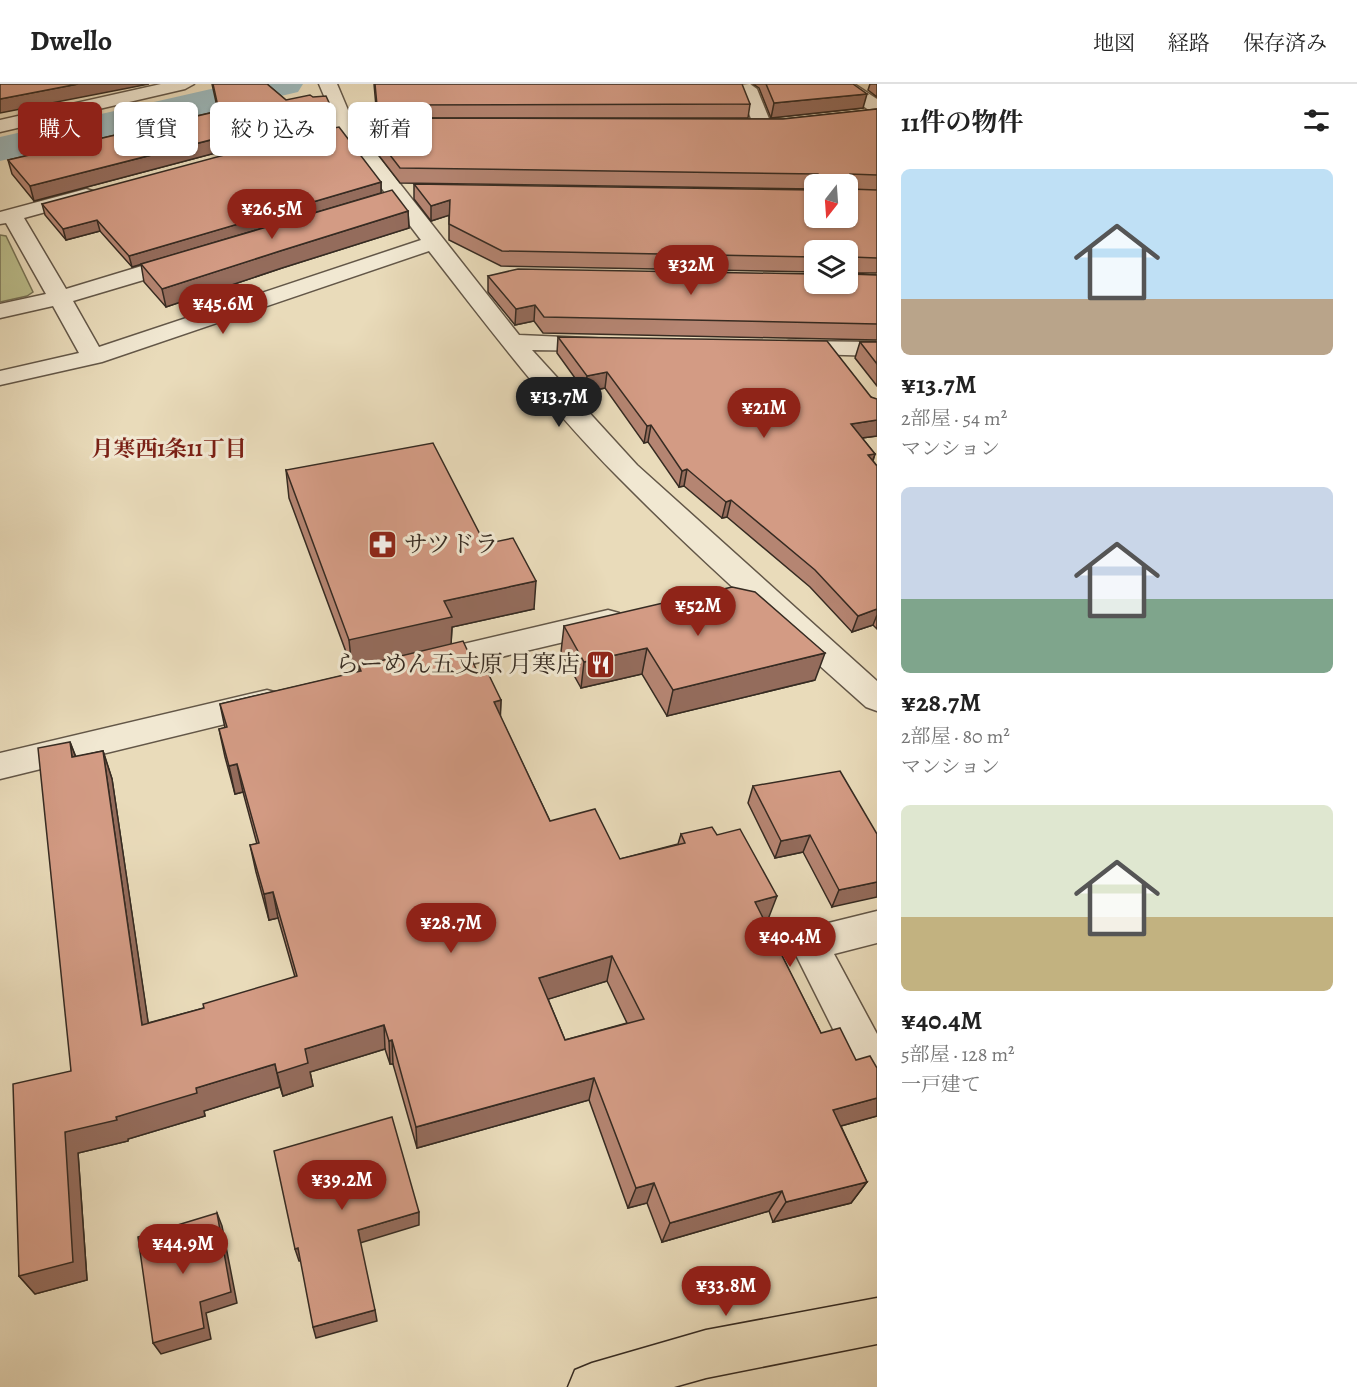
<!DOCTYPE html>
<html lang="ja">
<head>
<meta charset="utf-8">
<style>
  body { margin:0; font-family:Alegreya,"Noto Serif JP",serif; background:#f2f2f2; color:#222; height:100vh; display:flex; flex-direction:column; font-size:22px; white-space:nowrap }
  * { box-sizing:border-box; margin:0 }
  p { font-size:20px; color:#767676 }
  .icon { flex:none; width:33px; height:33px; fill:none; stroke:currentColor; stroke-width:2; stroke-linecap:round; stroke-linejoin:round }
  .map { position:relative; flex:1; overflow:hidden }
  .details { display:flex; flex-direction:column; background:#fff; width:480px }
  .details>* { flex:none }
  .guide { position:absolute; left:18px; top:18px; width:570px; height:54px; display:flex; gap:12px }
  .needle { width:39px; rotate:197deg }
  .controls { position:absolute; left:804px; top:90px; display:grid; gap:12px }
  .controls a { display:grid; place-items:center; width:54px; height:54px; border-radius:9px; background:#fff; box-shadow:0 2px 4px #0004; font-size:30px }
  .price { position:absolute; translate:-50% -51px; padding:0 14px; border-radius:21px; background:#8f2418; color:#fff; font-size:20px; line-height:39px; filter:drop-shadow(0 2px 3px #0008) }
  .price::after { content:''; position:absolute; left:50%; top:36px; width:18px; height:14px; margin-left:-9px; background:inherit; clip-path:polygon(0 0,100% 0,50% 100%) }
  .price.on { background:#222; color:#fff }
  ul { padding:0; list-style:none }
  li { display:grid; align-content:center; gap:12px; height:318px; padding:0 24px }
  li span { display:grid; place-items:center; height:186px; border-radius:9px; color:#555 }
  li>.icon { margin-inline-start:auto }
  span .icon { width:108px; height:108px; fill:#fffc; stroke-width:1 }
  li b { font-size:26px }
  h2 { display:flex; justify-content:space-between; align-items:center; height:72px; padding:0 24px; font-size:26px }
  .pill { padding:0 21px; border-radius:9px; background:#fff; box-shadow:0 2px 4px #0004; font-size:21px; line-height:54px }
  .pill.on { background:#8f2418; color:#fff }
  header { display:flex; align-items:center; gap:36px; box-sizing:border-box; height:84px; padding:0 30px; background:#fff; border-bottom:2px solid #e0e0e0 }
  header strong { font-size:28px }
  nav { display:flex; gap:33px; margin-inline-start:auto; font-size:21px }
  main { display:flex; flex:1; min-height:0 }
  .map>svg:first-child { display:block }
</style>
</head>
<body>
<header>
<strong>Dwello</strong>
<nav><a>地図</a><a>経路</a><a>保存済み</a></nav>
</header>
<main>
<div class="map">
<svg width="877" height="1303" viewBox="0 0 877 1303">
  <rect width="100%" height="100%" fill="#e9dbba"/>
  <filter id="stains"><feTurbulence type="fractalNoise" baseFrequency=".00333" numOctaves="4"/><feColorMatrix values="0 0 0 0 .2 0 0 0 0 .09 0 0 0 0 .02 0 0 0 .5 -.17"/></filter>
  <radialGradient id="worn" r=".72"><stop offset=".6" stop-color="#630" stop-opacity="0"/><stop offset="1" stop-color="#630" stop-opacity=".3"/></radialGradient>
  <path fill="#bbbe8c" stroke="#787457" stroke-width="1.5" d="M 0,151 L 6,152 L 33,208 L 27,212 L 0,218 Z"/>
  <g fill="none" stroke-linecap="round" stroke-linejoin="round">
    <path fill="#9cb8bb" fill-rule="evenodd" d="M 233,0 L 303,0 L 298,8 L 0,77 L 0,53 Z"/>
    <defs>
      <g id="minor">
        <path d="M 161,0 L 194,0 L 185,5 L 0,48 L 0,36 Z"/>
        <path d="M 319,0 L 337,0 L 353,38 L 430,37 L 432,41 L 423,47 L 360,49 L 519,251 L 610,255 L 614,260 L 610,265 L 602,267 L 532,266 L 637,381 L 877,597 L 877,627 L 866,623 C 782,548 698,474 619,394 C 551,326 488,243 429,167 L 102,278 L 0,301 L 0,287 L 79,269 L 53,222 L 0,234 L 0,220 L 46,210 L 6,139 L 0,140 L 0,128 L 86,105 L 93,107 L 96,111 L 93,115 L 24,134 L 66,205 L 178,171 L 194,171 L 197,176 L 194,181 L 73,217 L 99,263 L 421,156 L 341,51 L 298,60 L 288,54 L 291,50 L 336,40 Z"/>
        <path d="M 750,0 L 757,5 L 772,42 L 770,46 L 756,46 L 754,42 L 739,5 L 742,1 Z"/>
        <path d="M 833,0 L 854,0 L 877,15 L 877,29 L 870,27 Z"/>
        <path d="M 789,257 L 877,258 L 877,272 L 780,269 L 777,264 L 780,259 Z"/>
        <path d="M 608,526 L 619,529 L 623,537 L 619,545 L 425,591 L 414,588 L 409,580 L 414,572 L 425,569 Z"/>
        <path d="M 267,606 L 278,609 L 283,618 L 278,627 L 0,695 L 0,669 Z"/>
        <path d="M 877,827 L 877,859 L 834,870 L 877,950 L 877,1010 L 863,1005 L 790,859 L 796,847 Z"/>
      </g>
      <path id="major" d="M 877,1214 L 877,1260 L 706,1294 L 674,1303 L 568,1303 L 575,1286 L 592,1279 L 706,1246 Z"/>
    </defs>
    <use href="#minor" stroke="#635748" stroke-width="3"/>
    <use href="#major" stroke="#362b22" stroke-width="3"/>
    <use href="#minor" fill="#f1e8d2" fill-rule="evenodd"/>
    <use href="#major" fill="#e9dbba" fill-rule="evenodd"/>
  </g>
  <g fill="#b58572" stroke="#362b22" stroke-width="1.5" fill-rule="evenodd">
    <path d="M 212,0 L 267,0 L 286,16 L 332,25 L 333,38 L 34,117 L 12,90 L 8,76 L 218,27 Z"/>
    <path d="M 374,0 L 750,20 L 748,34 L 377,34 Z"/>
    <path d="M 753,0 L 853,0 L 863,24 L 771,34 L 759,4 Z"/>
    <path d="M 870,0 L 877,0 L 877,13 L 868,6 Z"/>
    <path d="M 877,25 L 877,189 L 848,189 L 848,190 L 877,191 L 877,256 L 543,249 L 534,237 L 515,241 L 488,208 L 488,192 L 848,200 L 848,166 L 814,166 L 814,188 L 501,182 L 449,156 L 449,131 L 431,137 L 414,115 L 414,100 L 814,134 L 848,100 L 814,100 L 814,105 L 400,99 L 363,51 L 363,36 L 379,51 L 378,36 L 783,35 Z"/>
    <path d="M 381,98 L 381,109 L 247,149 L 408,127 L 409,144 L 282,184 L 166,223 L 144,198 L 141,180 L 132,183 L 100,147 L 66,156 L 45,131 L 42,120 Z"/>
    <path d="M 558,253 L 871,313 L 877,352 L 862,354 L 875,370 L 873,377 L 877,382 L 877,545 L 873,541 L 852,548 L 810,503 L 727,433 L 722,434 L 684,402 L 679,403 L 648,358 L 644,359 L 605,304 L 585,308 L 557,269 Z"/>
    <path d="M 860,258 L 877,258 L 877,302 L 855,274 Z"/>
    <path d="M 286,386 L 485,460 L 534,525 L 452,543 L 451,560 L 477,587 L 501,616 L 500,632 L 550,737 L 620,775 L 678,760 L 681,750 L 767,838 L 765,839 L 821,949 L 856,976 L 877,984 L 877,1032 L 841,1042 L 867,1098 L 851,1119 L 773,1138 L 769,1127 L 662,1158 L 647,1119 L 628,1124 L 589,1016 L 417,1064 L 393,980 L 390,980 L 385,965 L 310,988 L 313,1002 L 283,1012 L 280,1003 L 204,1027 L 205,1032 L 128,1055 L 128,1057 L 78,1069 L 87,1196 L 35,1210 L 19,1192 L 71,987 L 70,658 L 76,673 L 103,667 L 112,695 L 148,939 L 204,924 L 295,893 L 278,834 L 269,836 L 256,788 L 250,761 L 257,760 L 243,708 L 235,710 L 225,673 L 219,645 L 225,644 L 220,620 L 359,588 L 359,582 L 352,584 L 289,414 ZM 607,897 L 627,939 L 565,956 L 548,915 Z"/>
    <path d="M 564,542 L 815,596 L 667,632 L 642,590 L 581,604 L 561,568 Z"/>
    <path d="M 753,702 L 877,750 L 832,823 L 803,768 L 775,774 L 748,719 Z"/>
  </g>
  <g fill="#946c5c" stroke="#362b22" stroke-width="1.5">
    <path d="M 78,0 L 149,0 L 0,29 L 0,15 Z"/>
    <path d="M 867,10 L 863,24 L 771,34 L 774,19 Z"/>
    <path d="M 332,25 L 333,38 L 34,117 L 30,102 Z"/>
    <path d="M 381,98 L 381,109 L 132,183 L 129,172 Z"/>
    <path d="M 450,116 L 450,131 L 431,137 L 431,122 Z"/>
    <path d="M 408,127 L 409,144 L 282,184 L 166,223 L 162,205 L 280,167 Z"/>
    <path d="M 97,136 L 100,147 L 66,156 L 63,145 Z"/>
    <path d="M 535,221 L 534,237 L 515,241 L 516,225 Z"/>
    <path d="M 607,288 L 605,304 L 585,308 L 587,292 Z"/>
    <path d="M 877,336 L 877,352 L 846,356 L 851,340 Z"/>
    <path d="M 651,341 L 648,358 L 644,359 L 647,342 Z"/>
    <path d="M 875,370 L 869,386 L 868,371 Z"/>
    <path d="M 687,385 L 684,402 L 679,403 L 682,387 Z"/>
    <path d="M 731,416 L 727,433 L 722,434 L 726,418 Z"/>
    <path d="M 536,497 L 534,525 L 452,543 L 451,561 L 352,584 L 349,556 L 444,517 Z"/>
    <path d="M 877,525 L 877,531 L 873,541 L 852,548 L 858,532 Z"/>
    <path d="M 647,564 L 642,590 L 581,604 L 584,578 Z"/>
    <path d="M 825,569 L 815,596 L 667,632 L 673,606 Z"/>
    <path d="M 501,616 L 500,644 L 494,618 Z"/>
    <path d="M 70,658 L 80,685 L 72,673 Z"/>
    <path d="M 103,667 L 112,695 L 152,964 L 142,941 Z"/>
    <path d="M 237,680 L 243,708 L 235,710 L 229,682 Z"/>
    <path d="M 810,751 L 803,768 L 775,774 L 781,757 Z"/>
    <path d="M 877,798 L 877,813 L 832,823 L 839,806 Z"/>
    <path d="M 273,808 L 278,834 L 269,836 L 264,810 Z"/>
    <path d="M 777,812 L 767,838 L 745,844 L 755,818 Z"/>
    <path d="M 612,872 L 607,897 L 536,919 L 539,894 Z"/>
    <path d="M 384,941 L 385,965 L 310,988 L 313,1002 L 283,1012 L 277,989 L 305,965 Z"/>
    <path d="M 392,956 L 393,980 L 390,980 L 389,957 Z"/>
    <path d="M 275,980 L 280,1003 L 204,1027 L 205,1032 L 128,1055 L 128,1057 L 78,1069 L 87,1196 L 35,1210 L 19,1192 L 65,1048 L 116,1033 L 196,1004 Z"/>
    <path d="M 594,994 L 589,1016 L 417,1064 L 416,1043 Z"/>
    <path d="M 877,1014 L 877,1032 L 819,1048 L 833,1026 Z"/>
    <path d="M 867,1098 L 851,1119 L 773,1138 L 786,1118 Z"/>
    <path d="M 654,1099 L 647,1119 L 628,1124 L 636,1104 Z"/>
    <path d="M 782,1107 L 769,1127 L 662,1158 L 670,1139 Z"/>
    <path d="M 419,1128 L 419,1141 L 360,1159 L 358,1146 Z"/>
    <path d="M 217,1129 L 222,1142 L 237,1219 L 206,1229 L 211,1255 L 161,1270 L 153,1259 L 200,1218 Z"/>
    <path d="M 298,1164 L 302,1177 L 299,1177 L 295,1165 Z"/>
    <path d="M 375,1226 L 377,1237 L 316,1254 L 313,1243 Z"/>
  </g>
  <g fill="#d39b84" stroke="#362b22" stroke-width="1.5" fill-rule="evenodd">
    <path d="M 0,0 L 78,0 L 0,15 Z"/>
    <path d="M 213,0 L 267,0 L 286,16 L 310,11 L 313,13 L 326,12 L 332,25 L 30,102 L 8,76 L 219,27 Z"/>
    <path d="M 375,0 L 742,0 L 750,20 L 377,21 Z"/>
    <path d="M 766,0 L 853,0 L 867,10 L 774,19 Z"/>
    <path d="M 877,25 L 877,91 L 850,90 L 850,105 L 877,106 L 877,174 L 852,173 L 850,182 L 848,182 L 848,166 L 814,166 L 814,173 L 502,167 L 449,140 L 450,116 L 431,122 L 414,100 L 814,106 L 814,134 L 848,134 L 848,100 L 819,100 L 820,92 L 818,90 L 400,84 L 363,36 L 380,52 L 378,36 L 399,34 L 783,35 Z"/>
    <path d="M 339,43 L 381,98 L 129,172 L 97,136 L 63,145 L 42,120 L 306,49 Z"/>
    <path d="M 392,106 L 408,127 L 280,167 L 162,205 L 141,180 Z"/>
    <path d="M 518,185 L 814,190 L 814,200 L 848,200 L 848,190 L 877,191 L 877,240 L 544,233 L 535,221 L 516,225 L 488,192 Z"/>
    <path d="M 558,253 L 827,257 L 871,313 L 877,315 L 877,336 L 851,340 L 875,370 L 868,371 L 877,382 L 877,525 L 858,532 L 815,486 L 731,416 L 726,418 L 687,385 L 682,387 L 651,341 L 647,342 L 607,288 L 587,292 Z"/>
    <path d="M 860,258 L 877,258 L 877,280 Z"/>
    <path d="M 433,359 L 485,460 L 513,454 L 536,497 L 444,517 L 452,533 L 349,556 L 286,386 Z"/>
    <path d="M 732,503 L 755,508 L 825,569 L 673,606 L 647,564 L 584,578 L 564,542 Z"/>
    <path d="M 463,557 L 477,587 L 486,585 L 501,616 L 494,618 L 550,737 L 595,725 L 620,775 L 685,759 L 681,750 L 712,743 L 717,751 L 740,745 L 777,812 L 755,818 L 821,949 L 840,944 L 856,976 L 870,972 L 877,984 L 877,1014 L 833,1026 L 867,1098 L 786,1118 L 782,1107 L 670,1139 L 654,1099 L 636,1104 L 594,994 L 416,1043 L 392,956 L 389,957 L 384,941 L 305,965 L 308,979 L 277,989 L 275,980 L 196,1004 L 197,1009 L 116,1033 L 117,1036 L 65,1048 L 73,1178 L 19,1192 L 13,1000 L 71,987 L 38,664 L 70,658 L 72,673 L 103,667 L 142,941 L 204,924 L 203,920 L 297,892 L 273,808 L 264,810 L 250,761 L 259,759 L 237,680 L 229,682 L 219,645 L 227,643 L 220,620 L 361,587 L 359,582 ZM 612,872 L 644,935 L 565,956 L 539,894 Z"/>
    <path d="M 840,687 L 877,750 L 877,798 L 839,806 L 810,751 L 781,757 L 753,702 Z"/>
    <path d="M 392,1033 L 419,1128 L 358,1146 L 375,1226 L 313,1243 L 298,1164 L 295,1165 L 274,1067 Z"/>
    <path d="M 217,1129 L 231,1208 L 200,1218 L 204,1244 L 153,1259 L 138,1153 Z"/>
  </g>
  <defs>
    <symbol id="pharmacy-square" viewBox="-11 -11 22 22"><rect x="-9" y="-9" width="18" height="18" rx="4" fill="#8f2418" stroke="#f1e8d2"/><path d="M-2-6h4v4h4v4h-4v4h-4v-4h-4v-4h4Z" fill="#fff"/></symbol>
    <symbol id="restaurant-square" viewBox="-11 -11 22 22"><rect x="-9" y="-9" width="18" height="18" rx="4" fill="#8f2418" stroke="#f1e8d2"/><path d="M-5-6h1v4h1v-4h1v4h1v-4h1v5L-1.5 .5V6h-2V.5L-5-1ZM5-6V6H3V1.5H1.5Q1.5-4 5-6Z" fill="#fff"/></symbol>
  </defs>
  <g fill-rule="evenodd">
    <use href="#pharmacy-square" x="366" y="444" width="33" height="33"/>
    <use href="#restaurant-square" x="584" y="564" width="33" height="33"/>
  </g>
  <g text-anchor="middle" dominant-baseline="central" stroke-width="6" stroke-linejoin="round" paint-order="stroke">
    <g font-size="22" font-weight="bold" fill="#7a1f14" stroke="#f1e8d2">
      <text x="169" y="365">月寒西1条11丁目</text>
    </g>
    <g font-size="24" fill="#362b22" stroke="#f1e8d2" text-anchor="start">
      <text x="404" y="460">サツドラ</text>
      <text x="580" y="580" text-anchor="end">らーめん五丈原 月寒店</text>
    </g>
  </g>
  <rect width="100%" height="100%" filter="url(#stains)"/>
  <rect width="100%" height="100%" fill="url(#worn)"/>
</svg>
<div class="controls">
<a><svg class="needle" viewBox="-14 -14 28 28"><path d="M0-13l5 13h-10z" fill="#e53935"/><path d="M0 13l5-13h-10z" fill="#767676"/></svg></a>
<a><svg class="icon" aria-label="layers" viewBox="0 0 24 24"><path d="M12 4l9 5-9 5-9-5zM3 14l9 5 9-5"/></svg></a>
</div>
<b class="price" style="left:272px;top:156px">¥26.5M</b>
<b class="price" style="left:691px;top:212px">¥32M</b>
<b class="price" style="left:223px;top:251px">¥45.6M</b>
<b class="price on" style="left:559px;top:344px">¥13.7M</b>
<b class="price" style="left:764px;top:355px">¥21M</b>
<b class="price" style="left:698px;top:553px">¥52M</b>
<b class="price" style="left:451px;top:870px">¥28.7M</b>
<b class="price" style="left:790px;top:884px">¥40.4M</b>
<b class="price" style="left:342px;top:1127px">¥39.2M</b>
<b class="price" style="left:183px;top:1191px">¥44.9M</b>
<b class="price" style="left:726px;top:1233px">¥33.8M</b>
<div class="guide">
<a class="pill on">購入</a>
<a class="pill">賃貸</a>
<a class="pill">絞り込み</a>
<a class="pill">新着</a>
</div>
</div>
<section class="details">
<h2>11件の物件<svg class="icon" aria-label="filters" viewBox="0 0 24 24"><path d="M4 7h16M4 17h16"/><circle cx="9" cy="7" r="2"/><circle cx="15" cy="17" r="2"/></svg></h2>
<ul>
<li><span style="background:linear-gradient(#bfe0f5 70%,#b9a48a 0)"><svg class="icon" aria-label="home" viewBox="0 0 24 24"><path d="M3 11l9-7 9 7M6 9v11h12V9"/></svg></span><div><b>¥13.7M</b><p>2部屋 · 54 m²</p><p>マンション</p></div></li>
<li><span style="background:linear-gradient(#c9d6e8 60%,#7fa58c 0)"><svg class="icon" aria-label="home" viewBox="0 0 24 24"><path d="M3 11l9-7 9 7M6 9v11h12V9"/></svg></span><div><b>¥28.7M</b><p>2部屋 · 80 m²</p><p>マンション</p></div></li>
<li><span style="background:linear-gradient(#dfe7d0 60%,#c2b280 0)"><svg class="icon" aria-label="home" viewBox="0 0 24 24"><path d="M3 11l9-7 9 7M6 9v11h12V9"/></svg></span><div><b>¥40.4M</b><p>5部屋 · 128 m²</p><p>一戸建て</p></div></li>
</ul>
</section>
</main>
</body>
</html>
